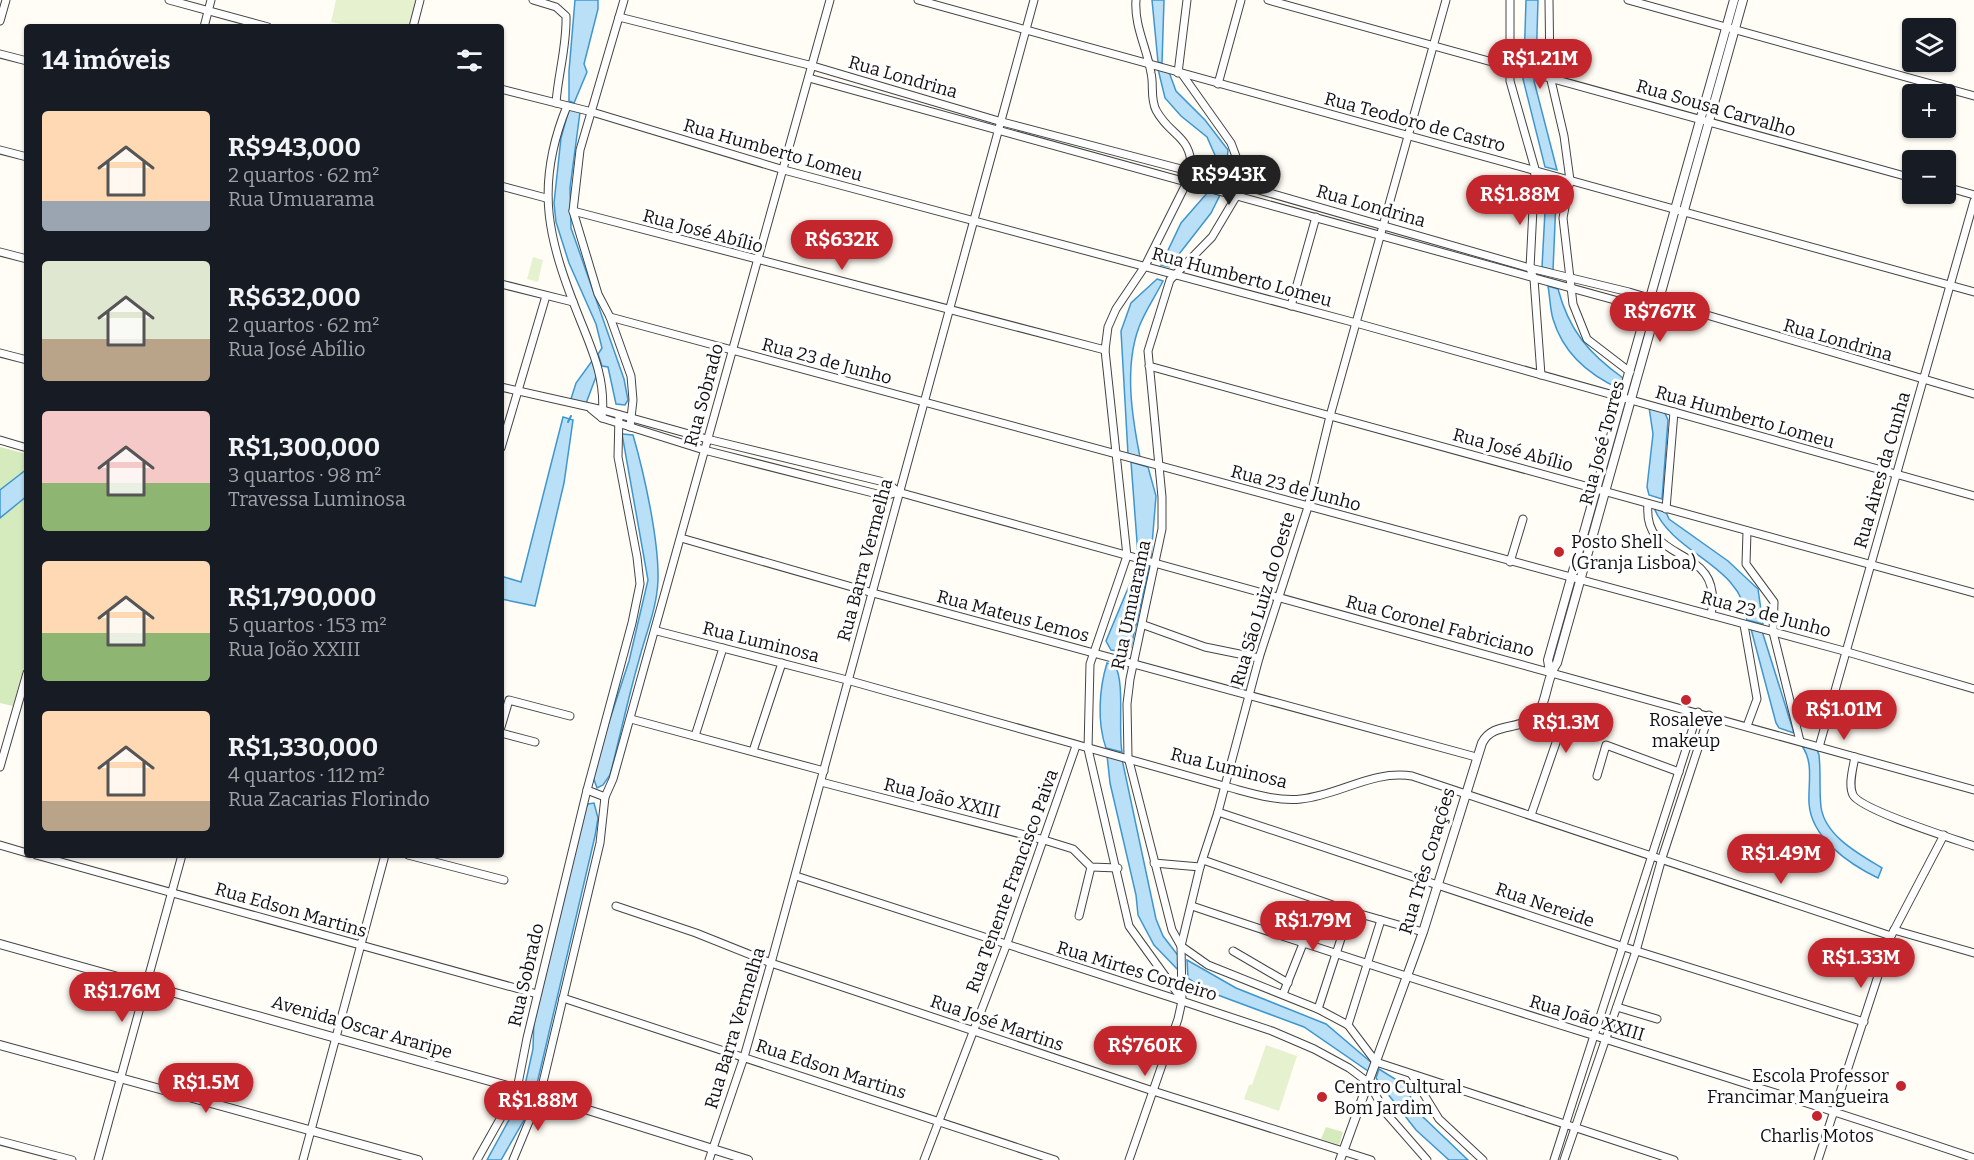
<!DOCTYPE html>
<html lang="pt">
<head>
<meta charset="utf-8">
<style>
  body { margin:0; font-family:Bitter,serif; background:#242831; color:#f1f3f6; height:100vh; display:flex; flex-direction:column; font-size:22px; white-space:nowrap }
  * { box-sizing:border-box; margin:0 }
  p { font-size:20px; color:#9ea1a6 }
  .icon { flex:none; width:33px; height:33px; fill:none; stroke:currentColor; stroke-width:2; stroke-linecap:round; stroke-linejoin:round }
  .map { position:relative; flex:1; overflow:hidden }
  .side { position:absolute; left:24px; top:24px; width:480px; height:834px; display:flex; flex-direction:column; background:#171b24; border-radius:6px; box-shadow:0 2px 4px #0004 }
  .side>* { flex:none }
  .controls { position:absolute; left:1902px; top:18px; display:grid; gap:12px }
  .controls a { display:grid; place-items:center; width:54px; height:54px; border-radius:6px; background:#171b24; box-shadow:0 2px 4px #0004; font-size:30px }
  .price { position:absolute; translate:-50% -51px; padding:0 14px; border-radius:21px; background:#c4262e; color:#fff; font-size:20px; line-height:39px; filter:drop-shadow(0 2px 3px #0008) }
  .price::after { content:''; position:absolute; left:50%; top:36px; width:18px; height:14px; margin-left:-9px; background:inherit; clip-path:polygon(0 0,100% 0,50% 100%) }
  .price.selected { background:#222; color:#fff }
  ul { padding:0; list-style:none }
  li { display:flex; align-items:center; gap:18px; height:150px; padding:0 18px }
  li span { display:grid; place-items:center; flex:none; width:168px; height:120px; border-radius:6px; color:#555 }
  li>.icon { margin-inline-start:auto }
  span .icon { width:72px; height:72px; fill:#fffc; stroke-width:1 }
  li b { font-size:26px }
  h2 { display:flex; justify-content:space-between; align-items:center; height:72px; padding:0 18px; font-size:26px }
  .map>svg:first-child { display:block }
</style>
</head>
<body>
<div class="map">
<svg width="1974" height="1160" viewBox="0 0 1974 1160">
  <rect width="100%" height="100%" fill="#fffdf5"/>
  <g fill="#d5ebbd">
    <path d="M 0,447 L 27,454 L 27,657 L 13,706 L 0,703 Z"/>
    <path d="M 1326,1127 L 1343,1132 L 1339,1145 L 1321,1139 Z"/>
  </g>
  <g fill="#e6f2cf">
    <path d="M 336,0 L 416,0 L 410,27 L 356,27 L 331,22 Z"/>
    <path d="M 533,257 L 543,260 L 538,282 L 527,279 Z"/>
    <path d="M 1266,1045 L 1297,1056 L 1279,1111 L 1244,1099 L 1249,1085 L 1252,1085 Z"/>
    <path d="M 195,1063 L 224,1072 L 220,1087 L 191,1078 Z"/>
  </g>
  <g fill="#b9e0f7" stroke="#3f96cf" stroke-width="1.5">
    <path d="M 575,0 L 598,0 L 598,9 L 584,64 L 587,72 L 574,103 L 569,101 L 569,71 Z"/>
    <path d="M 1152,0 L 1164,0 L 1162,63 L 1158,62 Z"/>
    <path d="M 1526,0 L 1538,0 L 1536,68 L 1524,64 Z"/>
    <path d="M 1158,69 L 1169,72 L 1176,91 L 1205,120 L 1228,150 L 1225,179 L 1215,176 L 1218,162 L 1207,137 L 1181,116 L 1165,98 Z"/>
    <path d="M 1523,71 L 1535,74 L 1534,81 L 1557,170 L 1545,167 L 1523,79 Z"/>
    <path d="M 569,109 L 580,112 L 570,188 L 571,228 L 624,379 L 628,400 L 625,405 L 616,404 L 608,367 L 602,366 L 598,354 L 602,348 L 596,324 L 569,263 L 556,222 L 554,203 L 561,138 Z"/>
    <path d="M 1547,174 L 1557,177 L 1553,270 L 1542,267 Z"/>
    <path d="M 1208,192 L 1220,195 L 1211,213 L 1169,267 L 1161,265 L 1181,223 Z"/>
    <path d="M 1157,279 L 1163,281 C 1155,297 1145,311 1139,327 C 1124,367 1132,417 1140,457 L 1128,454 L 1121,331 L 1131,303 Z"/>
    <path d="M 1548,286 L 1558,289 C 1569,330 1588,353 1623,378 L 1620,389 C 1589,375 1563,353 1553,319 C 1550,309 1550,297 1548,286 Z"/>
    <path d="M 592,361 L 597,374 L 585,406 L 570,402 L 576,383 Z"/>
    <path d="M 1649,407 L 1664,411 L 1668,420 L 1662,499 L 1649,495 L 1647,487 L 1653,434 Z"/>
    <path d="M 563,417 L 573,420 L 564,483 L 535,606 L 501,599 L 501,576 L 521,582 Z"/>
    <path d="M 622,434 L 633,435 C 644,473 659,540 658,580 C 657,608 646,633 639,660 C 628,698 620,737 610,775 L 603,785 L 597,788 L 592,774 L 629,661 L 648,580 Z"/>
    <path d="M 1131,462 L 1148,467 L 1156,496 L 1151,557 L 1138,555 Z"/>
    <path d="M 27,469 L 27,496 L 0,518 L 0,490 Z"/>
    <path d="M 1654,508 L 1666,512 L 1669,519 L 1728,561 L 1758,589 L 1763,624 L 1747,620 C 1742,564 1674,556 1654,508 Z"/>
    <path d="M 1139,562 L 1150,564 L 1131,647 L 1119,651 L 1111,650 L 1106,641 Z"/>
    <path d="M 1751,629 L 1762,631 L 1794,733 L 1779,728 L 1776,723 Z"/>
    <path d="M 1107,663 L 1115,666 C 1125,681 1118,729 1122,752 L 1106,748 C 1097,723 1099,689 1107,663 Z"/>
    <path d="M 1802,746 L 1817,750 L 1819,755 C 1821,772 1819,790 1821,807 C 1825,836 1859,854 1882,868 L 1878,878 C 1849,864 1811,838 1809,803 C 1808,783 1814,763 1802,746 Z"/>
    <path d="M 1107,755 L 1122,759 L 1156,919 L 1163,936 L 1180,958 L 1181,973 L 1154,945 L 1138,915 L 1136,895 L 1110,783 Z"/>
    <path d="M 594,803 L 598,818 L 595,836 L 536,1088 L 525,1085 L 533,1049 L 534,1016 L 585,809 L 588,804 Z"/>
    <path d="M 1187,960 L 1236,988 L 1326,1024 L 1373,1064 L 1371,1073 L 1304,1027 L 1207,991 L 1188,978 Z"/>
    <path d="M 1379,1069 L 1403,1084 L 1422,1116 L 1468,1160 L 1449,1160 L 1416,1130 L 1380,1084 L 1376,1078 Z"/>
    <path d="M 522,1096 L 533,1099 L 531,1108 L 501,1160 L 487,1160 Z"/>
  </g>
  <g fill="none" stroke-linecap="round" stroke-linejoin="round">
    <path stroke="#3f96cf" stroke-width="2" d="M 568,422 L 571,416"/>
    <defs>
      <g id="minor">
        <path d="M 169,0 L 268,27"/>
        <path d="M 533,0 L 556,7 L 566,16 C 567,46 558,74 556,103"/>
        <path d="M 624,0 L 580,150 L 573,211 L 598,294 L 610,317 L 631,376 L 633,400 L 630,427"/>
        <path d="M 918,0 L 1974,292"/>
        <path d="M 1136,0 C 1134,26 1147,48 1151,73 C 1154,85 1150,98 1156,110 C 1171,138 1191,133 1192,172 L 1145,266 L 1116,309 L 1108,327 L 1105,350 L 1127,556 L 1090,664 L 1088,749 L 1129,926 L 1181,998"/>
        <path d="M 1268,0 L 1912,178"/>
        <path d="M 1510,0 L 1510,81 L 1535,169 L 1530,268 L 1534,279 L 1541,375"/>
        <path d="M 1549,0 L 1550,76 L 1564,136 L 1570,180 L 1563,218 L 1573,304 L 1587,339 L 1630,372"/>
        <path d="M 1628,0 L 1974,96"/>
        <path d="M 619,17 L 813,66 L 1002,122 L 1238,184 L 1530,268 L 1629,292 L 1974,394"/>
        <path d="M 0,21 L 6,0"/>
        <path d="M 204,27 L 211,0"/>
        <path d="M 413,27 L 420,0"/>
        <path d="M 0,54 L 27,61"/>
        <path d="M 1178,73 L 1187,0"/>
        <path d="M 1182,74 L 1231,143 L 1237,159 L 1238,184 L 1237,195 L 1212,237 L 1170,280 L 1148,351 L 1162,497 L 1162,529 L 1130,679 L 1127,704 L 1128,757 L 1172,930 L 1181,946 L 1208,965 L 1318,1009 L 1348,1025 L 1376,1062 L 1674,1160"/>
        <path d="M 809,78 L 1651,310"/>
        <path d="M 1218,84 L 1241,0"/>
        <path d="M 501,89 L 592,112 L 784,170 L 1356,323 L 1974,496"/>
        <path d="M 567,106 C 533,189 549,242 581,322 C 594,354 606,382 602,418"/>
        <path d="M 0,150 L 27,157"/>
        <path d="M 501,186 L 546,198"/>
        <path d="M 1946,187 L 1974,195"/>
        <path d="M 573,211 L 1105,350"/>
        <path d="M 0,252 L 27,259"/>
        <path d="M 501,284 L 573,302"/>
        <path d="M 1291,306 L 1316,217"/>
        <path d="M 610,317 L 1844,651 L 1974,689"/>
        <path d="M 0,353 L 27,360"/>
        <path d="M 1149,366 L 1974,593"/>
        <path d="M 501,387 L 603,410 L 707,439 L 888,483 L 898,492 L 1974,790"/>
        <path d="M 591,409 L 602,418 L 704,450 L 885,496 L 898,492"/>
        <path d="M 0,440 L 27,448"/>
        <path d="M 501,448 L 546,296"/>
        <path d="M 1648,504 C 1642,568 1725,541 1711,615"/>
        <path d="M 1666,509 L 1674,412"/>
        <path d="M 1747,531 L 1746,564 L 1774,602 L 1773,632 L 1800,741"/>
        <path d="M 681,538 L 873,593 L 1476,757"/>
        <path d="M 1510,562 L 1523,519"/>
        <path d="M 1144,625 L 1205,647 L 1259,658"/>
        <path d="M 1744,625 L 1757,699 L 1747,726"/>
        <path d="M 657,631 L 847,680 L 1224,786 C 1248,792 1276,802 1301,799 C 1340,795 1372,770 1412,776 L 1891,936"/>
        <path d="M 631,719 L 824,771"/>
        <path d="M 1530,720 L 1559,734 L 1531,815"/>
        <path d="M 501,727 L 509,700 L 570,716"/>
        <path d="M 501,733 L 535,742"/>
        <path d="M 695,736 L 723,648"/>
        <path d="M 1819,747 L 1974,201"/>
        <path d="M 753,751 L 782,663"/>
        <path d="M 1855,757 C 1853,768 1848,785 1853,795 C 1861,810 1954,839 1974,846"/>
        <path d="M 0,767 L 27,673"/>
        <path d="M 1597,776 L 1606,745 L 1679,772"/>
        <path d="M 821,782 L 1044,840 L 1073,849 L 1091,867 L 1118,868"/>
        <path d="M 587,790 L 605,797"/>
        <path d="M 1218,812 L 1624,947 L 1864,1022"/>
        <path d="M 0,845 L 27,853"/>
        <path d="M 36,855 L 537,994"/>
        <path d="M 408,855 L 504,880"/>
        <path d="M 1203,860 L 1350,911 L 1423,932"/>
        <path d="M 1154,863 L 1200,867"/>
        <path d="M 796,876 L 1182,1001 L 1272,1031 L 1314,1049 L 1349,1068 L 1369,1083 L 1385,1112 L 1427,1160"/>
        <path d="M 616,906 L 696,933 L 771,963 L 1153,1091 L 1371,1160"/>
        <path d="M 1192,906 C 1451,994 1714,1070 1974,1158"/>
        <path d="M 1079,916 L 1091,867"/>
        <path d="M 1894,930 L 1974,953"/>
        <path d="M 1233,951 L 1288,983"/>
        <path d="M 1283,994 L 1320,901"/>
        <path d="M 563,998 L 1055,1160"/>
        <path d="M 1617,1007 L 1657,1019"/>
        <path d="M 1318,1009 L 1350,911"/>
        <path d="M 1348,1025 L 1381,920"/>
        <path d="M 1412,1075 L 1439,1119 L 1483,1160"/>
        <path d="M 0,1141 L 72,1160"/>
        <path d="M 98,1160 L 182,855"/>
        <path d="M 303,1160 L 385,855"/>
        <path d="M 477,1160 L 517,1089 L 527,1038 L 587,790 L 632,623 L 640,584 L 637,557 L 618,457 L 619,415"/>
        <path d="M 513,1160 L 540,1095 L 600,843 L 605,797 L 613,779 L 830,0"/>
        <path d="M 709,1160 L 744,1057 L 771,963 L 1034,0"/>
        <path d="M 924,1160 L 1006,946 L 1076,746"/>
        <path d="M 1129,1160 L 1178,1019 L 1182,1001 L 1181,946 L 1200,867 L 1218,812 L 1259,658 L 1308,507 L 1330,416 L 1446,0"/>
        <path d="M 1554,1160 L 1698,712"/>
        <path d="M 1564,1160 L 1636,951 L 1662,858 L 1709,715"/>
        <path d="M 1818,1160 L 1891,936 L 1944,835"/>
      </g>
      <g id="tertiary">
        <path d="M 1550,672 L 1548,660 L 1734,0"/>
        <path d="M 0,944 L 540,1095 L 748,1160"/>
        <path d="M 0,1045 L 418,1160"/>
        <path d="M 1340,1160 L 1423,932 L 1482,743 C 1492,723 1515,730 1532,719 C 1548,708 1545,678 1557,663 L 1743,0"/>
      </g>
    </defs>
    <use href="#minor" stroke="#444" stroke-width="9"/>
    <use href="#tertiary" stroke="#444" stroke-width="10"/>
    <use href="#minor" stroke="#fff" stroke-width="7"/>
    <use href="#tertiary" stroke="#fff" stroke-width="8"/>
  </g>
  <g fill="#c4262e" stroke="#fff" stroke-width="2">
    <circle cx="1559" cy="552" r="6"/>
    <circle cx="1686" cy="700" r="6"/>
    <circle cx="1901" cy="1086" r="6"/>
    <circle cx="1322" cy="1097" r="6"/>
    <circle cx="1817" cy="1116" r="6"/>
  </g>
  <g text-anchor="middle" dominant-baseline="central" stroke-width="6" stroke-linejoin="round" paint-order="stroke">
    <g font-size="18" fill="#111" stroke="#fff">
      <text transform="translate(903 77) rotate(16)">Rua Londrina</text>
      <text transform="translate(1716 108) rotate(16)">Rua Sousa Carvalho</text>
      <text transform="translate(1415 122) rotate(15)">Rua Teodoro de Castro</text>
      <text transform="translate(773 150) rotate(16)">Rua Humberto Lomeu</text>
      <text transform="translate(1371 206) rotate(16)">Rua Londrina</text>
      <text transform="translate(703 231) rotate(15)">Rua José Abílio</text>
      <text transform="translate(1242 277) rotate(15)">Rua Humberto Lomeu</text>
      <text transform="translate(1838 340) rotate(16)">Rua Londrina</text>
      <text transform="translate(827 361) rotate(15)">Rua 23 de Junho</text>
      <text transform="translate(704 395) rotate(-75)">Rua Sobrado</text>
      <text transform="translate(1745 417) rotate(16)">Rua Humberto Lomeu</text>
      <text transform="translate(1602 443) rotate(-75)">Rua José Torres</text>
      <text transform="translate(1513 450) rotate(15)">Rua José Abílio</text>
      <text transform="translate(1882 470) rotate(-74)">Rua Aires da Cunha</text>
      <text transform="translate(1296 488) rotate(15)">Rua 23 de Junho</text>
      <text transform="translate(865 560) rotate(-75)">Rua Barra Vermelha</text>
      <text transform="translate(1263 599) rotate(-73)">Rua São Luiz do Oeste</text>
      <text transform="translate(1131 605) rotate(-78)">Rua Umuarama</text>
      <text transform="translate(1766 614) rotate(15)">Rua 23 de Junho</text>
      <text transform="translate(1013 616) rotate(15)">Rua Mateus Lemos</text>
      <text transform="translate(1440 626) rotate(15)">Rua Coronel Fabriciano</text>
      <text transform="translate(761 642) rotate(14)">Rua Luminosa</text>
      <text transform="translate(1229 768) rotate(14)">Rua Luminosa</text>
      <text transform="translate(942 798) rotate(14)">Rua João XXIII</text>
      <text transform="translate(1427 861) rotate(-73)">Rua Três Corações</text>
      <text transform="translate(1012 881) rotate(-70)">Rua Tenente Francisco Paiva</text>
      <text transform="translate(1545 905) rotate(19)">Rua Nereide</text>
      <text transform="translate(291 910) rotate(16)">Rua Edson Martins</text>
      <text transform="translate(1137 971) rotate(17)">Rua Mirtes Cordeiro</text>
      <text transform="translate(526 975) rotate(-77)">Rua Sobrado</text>
      <text transform="translate(1587 1018) rotate(17)">Rua João XXIII</text>
      <text transform="translate(997 1023) rotate(19)">Rua José Martins</text>
      <text transform="translate(362 1027) rotate(16)">Avenida Oscar Araripe</text>
      <text transform="translate(735 1028) rotate(-73)">Rua Barra Vermelha</text>
      <text transform="translate(831 1069) rotate(18)">Rua Edson Martins</text>
    </g>
    <g font-size="18" fill="#111" stroke="#fff" text-anchor="start">
      <text x="1571" y="542">Posto Shell<tspan x="1571" dy="21">(Granja Lisboa)</tspan></text>
      <text x="1686" y="720" text-anchor="middle">Rosaleve<tspan x="1686" dy="21">makeup</tspan></text>
      <text x="1889" y="1076" text-anchor="end">Escola Professor<tspan x="1889" dy="21">Francimar Mangueira</tspan></text>
      <text x="1334" y="1087">Centro Cultural<tspan x="1334" dy="21">Bom Jardim</tspan></text>
      <text x="1817" y="1136" text-anchor="middle">Charlis Motos</text>
    </g>
  </g>
</svg>
<div class="controls">
<a><svg class="icon" aria-label="layers" viewBox="0 0 24 24"><path d="M12 4l9 5-9 5-9-5zM3 14l9 5 9-5"/></svg></a>
<a>+</a>
<a>−</a>
</div>
<b class="price" style="left:1540px;top:90px">R$1.21M</b>
<b class="price selected" style="left:1229px;top:206px">R$943K</b>
<b class="price" style="left:1520px;top:226px">R$1.88M</b>
<b class="price" style="left:842px;top:271px">R$632K</b>
<b class="price" style="left:1660px;top:343px">R$767K</b>
<b class="price" style="left:1844px;top:741px">R$1.01M</b>
<b class="price" style="left:1566px;top:754px">R$1.3M</b>
<b class="price" style="left:1781px;top:885px">R$1.49M</b>
<b class="price" style="left:1313px;top:952px">R$1.79M</b>
<b class="price" style="left:1861px;top:989px">R$1.33M</b>
<b class="price" style="left:122px;top:1023px">R$1.76M</b>
<b class="price" style="left:1145px;top:1077px">R$760K</b>
<b class="price" style="left:206px;top:1114px">R$1.5M</b>
<b class="price" style="left:538px;top:1132px">R$1.88M</b>
<section class="side">
<h2>14 imóveis<svg class="icon" aria-label="filters" viewBox="0 0 24 24"><path d="M4 7h16M4 17h16"/><circle cx="9" cy="7" r="2"/><circle cx="15" cy="17" r="2"/></svg></h2>
<ul>
<li><span style="background:linear-gradient(#ffd9b3 75%,#9aa5b1 0)"><svg class="icon" aria-label="home" viewBox="0 0 24 24"><path d="M3 11l9-7 9 7M6 9v11h12V9"/></svg></span><div><b>R$943,000</b><p>2 quartos · 62 m²</p><p>Rua Umuarama</p></div></li>
<li><span style="background:linear-gradient(#dfe7d0 65%,#b9a48a 0)"><svg class="icon" aria-label="home" viewBox="0 0 24 24"><path d="M3 11l9-7 9 7M6 9v11h12V9"/></svg></span><div><b>R$632,000</b><p>2 quartos · 62 m²</p><p>Rua José Abílio</p></div></li>
<li><span style="background:linear-gradient(#f6c9c9 60%,#8fb573 0)"><svg class="icon" aria-label="home" viewBox="0 0 24 24"><path d="M3 11l9-7 9 7M6 9v11h12V9"/></svg></span><div><b>R$1,300,000</b><p>3 quartos · 98 m²</p><p>Travessa Luminosa</p></div></li>
<li><span style="background:linear-gradient(#ffd9b3 60%,#8fb573 0)"><svg class="icon" aria-label="home" viewBox="0 0 24 24"><path d="M3 11l9-7 9 7M6 9v11h12V9"/></svg></span><div><b>R$1,790,000</b><p>5 quartos · 153 m²</p><p>Rua João XXIII</p></div></li>
<li><span style="background:linear-gradient(#ffd9b3 75%,#b9a48a 0)"><svg class="icon" aria-label="home" viewBox="0 0 24 24"><path d="M3 11l9-7 9 7M6 9v11h12V9"/></svg></span><div><b>R$1,330,000</b><p>4 quartos · 112 m²</p><p>Rua Zacarias Florindo</p></div></li>
</ul>
</section>
</div>
</body>
</html>
